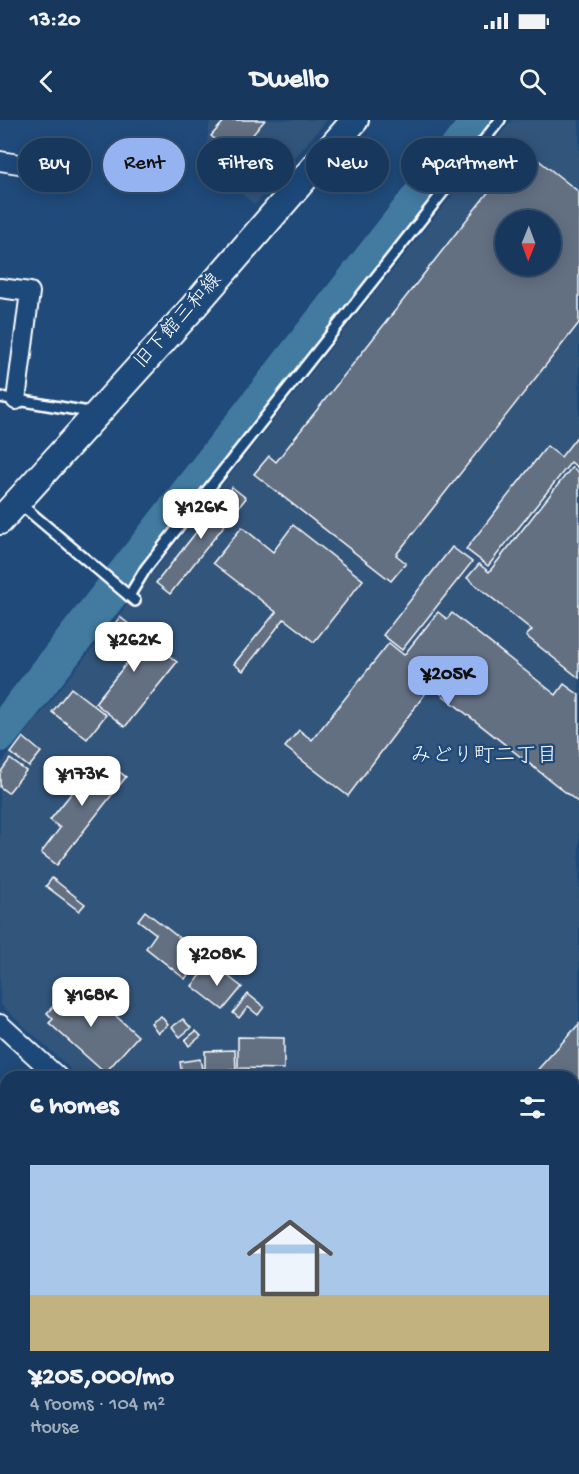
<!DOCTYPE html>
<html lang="en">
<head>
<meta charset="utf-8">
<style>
  body { margin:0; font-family:"Gochi Hand","Klee One",sans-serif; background:#244365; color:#f1f3f6; height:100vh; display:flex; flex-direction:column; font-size:22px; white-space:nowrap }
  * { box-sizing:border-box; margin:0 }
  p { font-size:20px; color:#9eacbb }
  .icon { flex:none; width:33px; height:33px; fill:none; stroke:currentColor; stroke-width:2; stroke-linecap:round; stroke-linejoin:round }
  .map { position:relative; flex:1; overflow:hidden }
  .details { position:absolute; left:0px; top:951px; width:579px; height:404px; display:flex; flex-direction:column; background:#17385c; border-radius:18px 18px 0 0; box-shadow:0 3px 15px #0003,0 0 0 2px #365272 }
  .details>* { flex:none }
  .top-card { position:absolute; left:18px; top:18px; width:543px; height:54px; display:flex; gap:12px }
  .needle { width:39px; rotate:181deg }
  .fabs { position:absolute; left:495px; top:90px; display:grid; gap:12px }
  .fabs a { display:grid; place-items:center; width:66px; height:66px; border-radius:50%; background:#17385c; box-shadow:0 3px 15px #0003,0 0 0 2px #365272; font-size:30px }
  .price { position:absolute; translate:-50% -51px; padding:0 14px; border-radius:12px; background:#fff; color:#222; font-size:20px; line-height:39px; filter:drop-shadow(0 2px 3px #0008) }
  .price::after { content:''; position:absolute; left:50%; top:36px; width:18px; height:14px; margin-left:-9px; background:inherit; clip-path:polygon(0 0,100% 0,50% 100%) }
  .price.active { background:#95b2f1; color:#111 }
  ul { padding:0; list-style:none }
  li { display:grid; align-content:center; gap:12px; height:318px; padding:0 30px }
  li+li { border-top:2px solid #365272 }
  li span { display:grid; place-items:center; height:186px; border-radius:0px; color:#555 }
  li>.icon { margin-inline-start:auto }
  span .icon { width:108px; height:108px; fill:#fffc; stroke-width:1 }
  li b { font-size:26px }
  h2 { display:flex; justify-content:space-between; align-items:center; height:72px; padding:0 30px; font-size:26px }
  .tag { padding:0 21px; border-radius:27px; background:#17385c; box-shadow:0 3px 15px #0003,0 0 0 2px #365272; font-size:21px; line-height:54px }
  .tag.active { background:#95b2f1; color:#111 }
  .status { display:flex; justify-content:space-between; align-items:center; height:42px; padding:0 30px; background:#17385c; direction:ltr }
  .status svg { height:16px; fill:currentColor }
  header { display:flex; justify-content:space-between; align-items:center; height:78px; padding:0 30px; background:#17385c; font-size:27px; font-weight:700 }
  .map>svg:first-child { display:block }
</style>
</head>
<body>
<div class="status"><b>13:20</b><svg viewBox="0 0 49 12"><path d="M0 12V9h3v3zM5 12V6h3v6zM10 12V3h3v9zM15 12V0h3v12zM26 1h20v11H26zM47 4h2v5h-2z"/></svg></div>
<header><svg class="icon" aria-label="back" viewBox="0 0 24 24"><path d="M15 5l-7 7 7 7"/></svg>Dwello<svg class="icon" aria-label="search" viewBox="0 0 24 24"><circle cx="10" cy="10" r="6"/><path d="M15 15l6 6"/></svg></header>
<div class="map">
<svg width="579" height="1354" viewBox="0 0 579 1354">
  <rect width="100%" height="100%" fill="#1f4a7a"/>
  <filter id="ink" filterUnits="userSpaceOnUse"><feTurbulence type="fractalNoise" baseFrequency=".0167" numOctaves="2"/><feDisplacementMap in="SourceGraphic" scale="12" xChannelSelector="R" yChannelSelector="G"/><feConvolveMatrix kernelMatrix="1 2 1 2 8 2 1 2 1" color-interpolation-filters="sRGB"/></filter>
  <g filter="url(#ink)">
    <g fill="#33557c" fill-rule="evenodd">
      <path d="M 210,0 L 327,0 L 255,85 L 204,43 Z"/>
      <path d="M 512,0 L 579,0 L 579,1115 L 573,1121 L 573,957 L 79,957 L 0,884 L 0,645 ZM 506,100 L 550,100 L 550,146 L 506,146 Z"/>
    </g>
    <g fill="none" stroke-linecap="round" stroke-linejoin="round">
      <path stroke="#437aa0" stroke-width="36" d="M 0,614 L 480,0"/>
    </g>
    <g fill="#637082" stroke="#fff" stroke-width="1.5" fill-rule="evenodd">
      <path d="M 225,0 L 265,0 L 235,36 L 211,16 Z"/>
      <path d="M 523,28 L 579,72 L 579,203 L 396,435 L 406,443 L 391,461 L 254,354 L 269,336 L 276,342 ZM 506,100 L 550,100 L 550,146 L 506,146 Z"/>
      <path d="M 579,314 L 579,346 L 578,348 L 571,342 L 488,446 L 466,429 L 547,326 L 561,337 Z"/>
      <path d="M 572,347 L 579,353 L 579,558 L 526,516 L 532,510 L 467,458 L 479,444 L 489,452 Z"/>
      <path d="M 232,367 L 246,378 L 170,474 L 156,463 Z"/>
      <path d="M 293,405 L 363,460 L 314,522 L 284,499 L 243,551 L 234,544 L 276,492 L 213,443 L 242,407 L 273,432 Z"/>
      <path d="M 452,427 L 472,442 L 402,530 L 383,515 Z"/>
      <path d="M 438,492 L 447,499 L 452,493 L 556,575 L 564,564 L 579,575 L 579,683 L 431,566 L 348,676 L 285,627 L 299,610 L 312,620 L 389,523 L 404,535 Z"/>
      <path d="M 120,497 L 177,542 L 125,607 L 95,583 L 130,539 L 104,518 Z"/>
      <path d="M 71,568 L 106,595 L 87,619 L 52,592 Z"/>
      <path d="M 23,617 L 41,632 L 29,647 L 11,633 Z"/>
      <path d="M 100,637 L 126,657 L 57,745 L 41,733 L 60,708 L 50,700 L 74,670 L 69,666 L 83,648 L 88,652 Z"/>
      <path d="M 10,639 L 26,651 L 8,673 L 0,667 L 0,653 Z"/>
      <path d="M 52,758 L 85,784 L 79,791 L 46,766 Z"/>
      <path d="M 145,791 L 202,836 L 185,859 L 146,828 L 156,814 L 138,800 Z"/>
      <path d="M 211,843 L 242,867 L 223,890 L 192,866 Z"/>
      <path d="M 83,866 L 138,916 L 105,953 L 49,903 L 53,899 L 47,893 L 70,868 L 76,874 Z"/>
      <path d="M 248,874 L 264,887 L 258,895 L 248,887 L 239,898 L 233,893 Z"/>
      <path d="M 161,896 L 168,905 L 158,913 L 151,903 Z"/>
      <path d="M 183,899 L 191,908 L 180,917 L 172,907 Z"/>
      <path d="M 579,904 L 579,1048 L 573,1055 L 573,957 L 531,957 Z"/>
      <path d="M 196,911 L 201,916 L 189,926 L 185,920 Z"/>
      <path d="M 238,917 L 284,918 L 284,949 L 238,948 Z"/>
      <path d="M 235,930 L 236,950 L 205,950 L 205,931 Z"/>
      <path d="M 200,939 L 203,954 L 182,957 L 180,942 Z"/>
    </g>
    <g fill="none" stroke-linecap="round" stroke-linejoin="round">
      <defs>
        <g id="lane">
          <path d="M 0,277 L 95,293"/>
          <path d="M 18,382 L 135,481"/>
          <path d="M 129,476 L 146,448 L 500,0"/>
        </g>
        <g id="street">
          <path d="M 0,41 L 31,46"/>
          <path d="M 0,168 L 30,172 L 16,280"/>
          <path d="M 0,904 L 58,957"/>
          <path d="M 0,1093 L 6,1087"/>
          <path d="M 573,1142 L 579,1136"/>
          <path d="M 0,1269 L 6,1263"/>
          <path d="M 573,1345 L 579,1338"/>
          <path d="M 307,1348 L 313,1354"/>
          <path d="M 485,1348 L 491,1354"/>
          <path d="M 69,1354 L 74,1348"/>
          <path d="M 216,1354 L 221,1348"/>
          <path d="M 376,1354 L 381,1348"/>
        </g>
        <path id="secondary" d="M 0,401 L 189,192 L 355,0"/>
      </defs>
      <use href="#lane" stroke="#fff" stroke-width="14"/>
      <use href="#street" stroke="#fff" stroke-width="22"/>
      <use href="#secondary" stroke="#fff" stroke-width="30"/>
      <use href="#lane" stroke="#1f4a7a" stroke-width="9"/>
      <use href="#street" stroke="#1f4a7a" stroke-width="18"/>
      <use href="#secondary" stroke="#1f4a7a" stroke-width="26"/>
    </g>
  </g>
  <g text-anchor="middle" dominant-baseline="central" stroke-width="5" stroke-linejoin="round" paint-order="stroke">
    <g font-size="20" fill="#fff" stroke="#1f4a7a">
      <text transform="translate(179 202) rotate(-48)">旧下館三和線</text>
    </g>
    <g font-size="21" fill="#fff" stroke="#1f4a7a">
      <text x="484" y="637">みどり町二丁目</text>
    </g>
  </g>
</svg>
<div class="fabs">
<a><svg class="needle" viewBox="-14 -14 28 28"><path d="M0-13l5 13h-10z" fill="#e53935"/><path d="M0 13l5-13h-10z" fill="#9eacbb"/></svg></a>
</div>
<b class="price" style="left:201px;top:420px">¥126K</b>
<b class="price" style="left:134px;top:553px">¥262K</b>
<b class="price active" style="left:448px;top:587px">¥205K</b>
<b class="price" style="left:82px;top:687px">¥173K</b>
<b class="price" style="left:217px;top:867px">¥208K</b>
<b class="price" style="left:91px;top:908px">¥168K</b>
<div class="top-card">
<a class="tag">Buy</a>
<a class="tag active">Rent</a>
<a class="tag">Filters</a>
<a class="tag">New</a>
<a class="tag">Apartment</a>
</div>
<section class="details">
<h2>6 homes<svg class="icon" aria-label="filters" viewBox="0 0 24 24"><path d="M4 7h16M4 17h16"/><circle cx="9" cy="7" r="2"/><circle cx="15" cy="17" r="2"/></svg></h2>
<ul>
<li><span style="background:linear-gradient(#a9c7e8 70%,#c2b280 0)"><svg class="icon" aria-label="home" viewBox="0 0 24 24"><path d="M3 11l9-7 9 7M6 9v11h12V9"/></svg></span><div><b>¥205,000/mo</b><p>4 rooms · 104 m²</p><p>House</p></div></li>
</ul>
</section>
</div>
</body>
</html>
